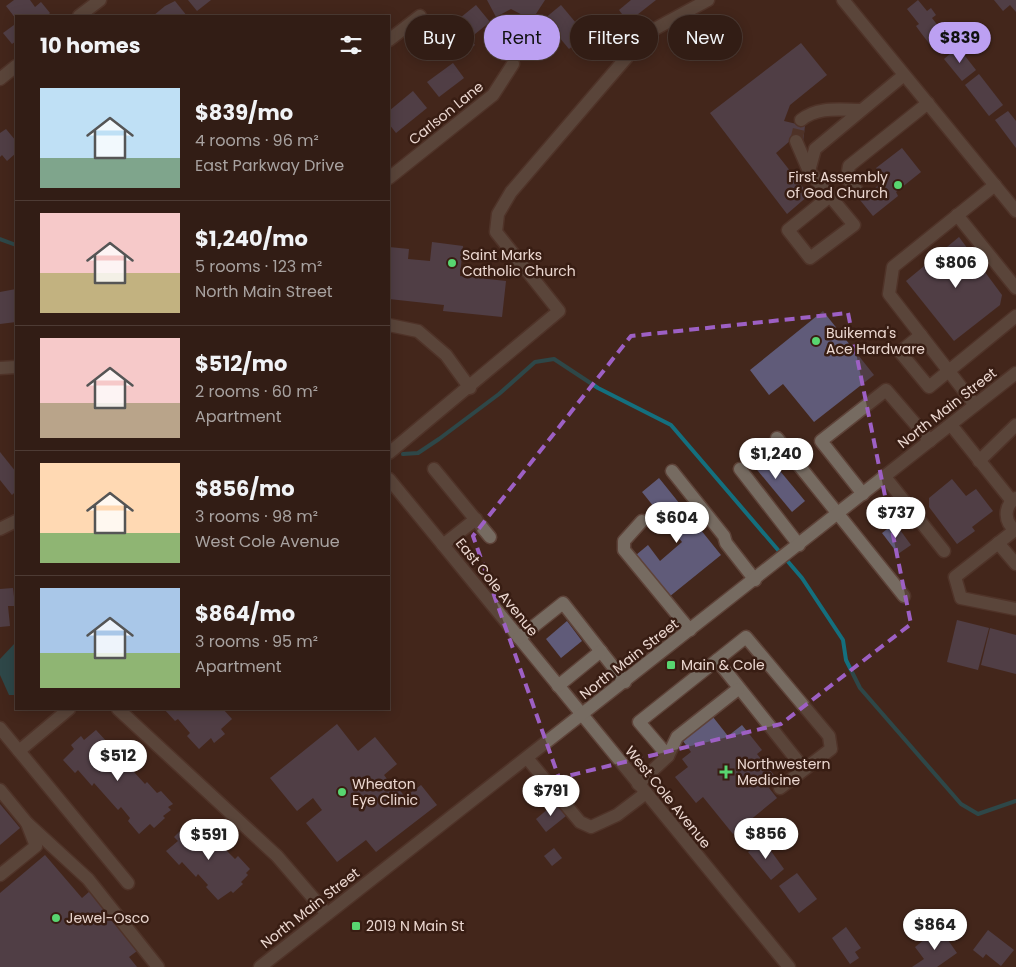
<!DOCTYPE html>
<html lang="en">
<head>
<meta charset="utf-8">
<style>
  body { margin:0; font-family:Poppins,sans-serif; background:#3a261e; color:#f1f3f6; height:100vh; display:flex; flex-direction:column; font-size:19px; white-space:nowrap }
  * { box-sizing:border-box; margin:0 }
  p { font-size:16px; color:#a8a2a0 }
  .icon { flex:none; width:28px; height:28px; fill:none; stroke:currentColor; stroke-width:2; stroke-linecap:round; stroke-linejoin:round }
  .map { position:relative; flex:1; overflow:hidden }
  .details { position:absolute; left:15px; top:15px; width:375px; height:695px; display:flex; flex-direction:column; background:#321d15; border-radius:0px; box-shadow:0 2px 12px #0003,0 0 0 1px #4d3b34 }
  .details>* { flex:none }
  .banner { position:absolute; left:405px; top:15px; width:475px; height:45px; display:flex; gap:10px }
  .price { position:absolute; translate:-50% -42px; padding:0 11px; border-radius:18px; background:#fff; color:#222; font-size:16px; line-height:32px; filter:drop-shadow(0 1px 2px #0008) }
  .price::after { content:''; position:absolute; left:50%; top:30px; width:15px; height:11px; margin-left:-8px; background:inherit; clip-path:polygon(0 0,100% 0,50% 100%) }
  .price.active { background:#bca0f2; color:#111 }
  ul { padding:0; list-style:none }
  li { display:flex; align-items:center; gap:15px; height:125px; padding:0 25px }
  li+li { border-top:1px solid #4d3b34 }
  li span { display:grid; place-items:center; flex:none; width:140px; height:100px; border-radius:0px; color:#555 }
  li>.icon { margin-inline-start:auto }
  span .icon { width:60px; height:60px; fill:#fffc; stroke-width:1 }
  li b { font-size:21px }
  h2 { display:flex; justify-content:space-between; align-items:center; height:60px; padding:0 25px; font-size:21px }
  .tag { padding:0 18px; border-radius:22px; background:#321d15; box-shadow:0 2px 12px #0003,0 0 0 1px #4d3b34; font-size:18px; line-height:45px }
  .tag.active { background:#bca0f2; color:#111 }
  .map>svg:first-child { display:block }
</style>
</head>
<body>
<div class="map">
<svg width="1016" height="967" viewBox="0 0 1016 967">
  <rect width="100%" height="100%" fill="#43271c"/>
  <path fill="#146f7e" d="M 16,642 L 16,695 L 9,695 L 0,675 L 0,659 Z"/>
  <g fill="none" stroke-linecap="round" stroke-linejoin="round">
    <g stroke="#146f7e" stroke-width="4">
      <path d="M 0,239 L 16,245"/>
      <path d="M 403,454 L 418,453 L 439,439 L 499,394 L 535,362 L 554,359 L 598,388 L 671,425 L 802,578 L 843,640 L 846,660 L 860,688 L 961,804 L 978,814 L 1016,801"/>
    </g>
  </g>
  <g fill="#605b79">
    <path d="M 14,0 L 30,0 L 35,7 L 41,2 L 50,13 L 47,16 L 24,16 L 22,14 L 16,16 L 16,19 L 6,6 Z"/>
    <path d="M 188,0 L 211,0 L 197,11 Z"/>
    <path d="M 487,0 L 545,0 L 532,20 L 511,9 L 496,17 Z"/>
    <path d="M 631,0 L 656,0 L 628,22 L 619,10 Z"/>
    <path d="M 918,0 L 927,11 L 931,8 L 936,15 L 932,18 L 949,40 L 935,51 L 921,33 L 916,26 L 919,24 L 907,9 Z"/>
    <path d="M 994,0 L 1016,0 L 1016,12 L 1010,5 L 1003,11 Z"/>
    <path d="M 175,1 L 187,16 L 153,16 L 165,6 Z"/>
    <path d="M 476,5 L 490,22 L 470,38 L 475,45 L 463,54 L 444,31 Z"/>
    <path d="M 561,5 L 586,35 L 569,49 L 544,19 Z"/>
    <path d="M 14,25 L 16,28 L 16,41 L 12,44 L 3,33 Z"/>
    <path d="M 801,43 L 827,75 L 790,105 L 784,121 L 805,126 L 803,142 L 791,140 L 776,153 L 809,195 L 787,214 L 710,113 Z"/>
    <path d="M 958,47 L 976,70 L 962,81 L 944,59 Z"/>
    <path d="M 453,63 L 464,78 L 439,97 L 427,82 Z"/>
    <path d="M 979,74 L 1003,105 L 989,116 L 965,85 Z"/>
    <path d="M 413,91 L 427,108 L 396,133 L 389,124 L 389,111 Z"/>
    <path d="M 1008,111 L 1016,121 L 1016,148 L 995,120 Z"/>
    <path d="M 6,129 L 16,141 L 16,153 L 7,161 L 2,155 L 0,157 L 0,133 Z"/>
    <path d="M 902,148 L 921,172 L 896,192 L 898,196 L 873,216 L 860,200 L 885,180 L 876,168 Z"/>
    <path d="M 959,237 L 1002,295 L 1000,305 L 954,341 L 906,281 Z"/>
    <path d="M 432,242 L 463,246 L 460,276 L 506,281 L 502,317 L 443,311 L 444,305 L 389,299 L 389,247 L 409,249 L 408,259 L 430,261 Z"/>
    <path d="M 16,289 L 16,322 L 0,324 L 0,292 Z"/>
    <path d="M 823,311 L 874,375 L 814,422 L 783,384 L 769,395 L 750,370 Z"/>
    <path d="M 761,448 L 805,501 L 792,512 L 748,459 Z"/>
    <path d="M 0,452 L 16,472 L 16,491 L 12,495 L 0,480 Z"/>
    <path d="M 659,478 L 721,555 L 669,597 L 636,555 L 648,545 L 660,561 L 682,542 L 642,492 Z"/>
    <path d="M 952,479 L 966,496 L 976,489 L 993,511 L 972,527 L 975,531 L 957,544 L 929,507 L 929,498 Z"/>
    <path d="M 895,523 L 911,545 L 898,554 L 882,533 Z"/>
    <path d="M 13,588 L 15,606 L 8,606 L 10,626 L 0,627 L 0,589 Z"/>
    <path d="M 957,620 L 989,628 L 978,670 L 947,662 Z"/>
    <path d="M 567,621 L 582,641 L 561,658 L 546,639 Z"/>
    <path d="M 990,628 L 1016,635 L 1016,674 L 981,665 Z"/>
    <path d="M 164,709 L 223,709 L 232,719 L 221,729 L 225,734 L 214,743 L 211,738 L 199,749 L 187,736 L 190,733 L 178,719 L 175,721 Z"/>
    <path d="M 713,717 L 728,736 L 742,725 L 762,750 L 757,754 L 778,780 L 769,788 L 777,798 L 733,834 L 703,797 L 696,803 L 675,777 L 688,767 L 682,759 L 691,752 L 683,741 Z"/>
    <path d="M 337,724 L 358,751 L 375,737 L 397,764 L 384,775 L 393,787 L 396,785 L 405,797 L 421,785 L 437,805 L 376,852 L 366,840 L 337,862 L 306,823 L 322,810 L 313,798 L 297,811 L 270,778 Z"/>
    <path d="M 96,730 L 108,743 L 105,745 L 118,759 L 120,757 L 145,784 L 147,782 L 157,793 L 161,791 L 173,804 L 168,807 L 171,810 L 163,816 L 165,818 L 154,828 L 150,824 L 139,834 L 128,821 L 130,818 L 121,807 L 118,810 L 94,783 L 92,786 L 78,770 L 75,773 L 63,760 L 74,749 L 71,745 L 81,736 L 84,740 Z"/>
    <path d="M 555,803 L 566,816 L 546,832 L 536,819 Z"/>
    <path d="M 0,804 L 20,828 L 0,845 Z"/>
    <path d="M 198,821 L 210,834 L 208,836 L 221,850 L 224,848 L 235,859 L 238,856 L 250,869 L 246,873 L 248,875 L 241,882 L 243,884 L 233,893 L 231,891 L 218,900 L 206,887 L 208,885 L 198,874 L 196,877 L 182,862 L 179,865 L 166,851 L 178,841 L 174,837 L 184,827 L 187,832 Z"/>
    <path d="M 763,840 L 784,869 L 771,880 L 748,852 Z"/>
    <path d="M 554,848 L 562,858 L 552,866 L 544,856 Z"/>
    <path d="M 45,855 L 82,898 L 90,891 L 137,951 L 129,957 L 137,967 L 0,967 L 0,893 Z"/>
    <path d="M 797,873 L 817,899 L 799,913 L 779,886 Z"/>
    <path d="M 846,927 L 861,948 L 855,952 L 859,958 L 850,964 L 832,938 Z"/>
    <path d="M 988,930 L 1014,950 L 1001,966 L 986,954 L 983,958 L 973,950 Z"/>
    <path d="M 934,932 L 938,937 L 943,933 L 957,953 L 937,967 L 912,967 L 924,959 L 915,947 Z"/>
  </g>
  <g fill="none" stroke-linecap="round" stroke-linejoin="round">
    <path stroke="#5c4237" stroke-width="12" stroke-dasharray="12 6" stroke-linecap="butt" d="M 796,141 L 801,120"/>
    <defs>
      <g id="minor">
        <path d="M 843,0 L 1016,211"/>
        <path d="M 79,16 L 100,0"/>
        <path d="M 389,40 L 420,16"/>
        <path d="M 0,79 L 16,66"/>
        <path d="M 801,120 C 818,106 840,110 861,110"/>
        <path d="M 796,141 L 809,171"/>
        <path d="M 389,178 L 493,95 L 513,64"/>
        <path d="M 856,189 L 847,178 L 849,166 L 928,103"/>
        <path d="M 830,196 L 788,230 L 810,258 L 854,225 L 809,171 L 815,149 L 904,75"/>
        <path d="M 957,215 L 1016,288"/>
        <path d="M 389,325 L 418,331 L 446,355 L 470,388"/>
        <path d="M 921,335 L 900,352 L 929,387 L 1016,316"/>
        <path d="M 0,368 L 16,367"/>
        <path d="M 975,405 L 889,294 L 893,267 L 995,185"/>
        <path d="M 951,425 L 1012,501"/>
        <path d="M 777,438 L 904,596"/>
        <path d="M 389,453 L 559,311 L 496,232 L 498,214 L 511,192 L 627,57 L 640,37 L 708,0"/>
        <path d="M 979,461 L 1016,425"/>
        <path d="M 434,469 L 490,537"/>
        <path d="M 740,469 L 799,545"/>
        <path d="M 672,471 L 724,536 L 726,543 L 755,580"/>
        <path d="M 885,477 L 944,551"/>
        <path d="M 389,479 L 789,967"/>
        <path d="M 863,494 L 821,441 L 886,390 L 930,441"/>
        <path d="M 1016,498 C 1003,507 1004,522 1016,531"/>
        <path d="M 642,521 L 624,541 L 624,550 L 690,630"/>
        <path d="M 0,529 L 16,521"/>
        <path d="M 1015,530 L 955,577 L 961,598 L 1016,609"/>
        <path d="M 998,543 L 1016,564"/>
        <path d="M 443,545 L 476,519"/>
        <path d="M 519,638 L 563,603 L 625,682"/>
        <path d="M 717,660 L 804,769"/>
        <path d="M 558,686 L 601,651"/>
        <path d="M 118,709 L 277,856 L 327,914"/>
        <path d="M 0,728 L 128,883"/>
        <path d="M 19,751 L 69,709"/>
        <path d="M 668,756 L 639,722 L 746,637 L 829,736 L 831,749 L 780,788"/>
        <path d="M 527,758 L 580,822 L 591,827 L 617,815 L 646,793"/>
        <path d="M 638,784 L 668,756 L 677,737 L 738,689"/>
        <path d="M 0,790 L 27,823 L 36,846 L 0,875"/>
        <path d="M 27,823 L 88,879 L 158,967"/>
        <path d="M 260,967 L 1016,373"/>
      </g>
    </defs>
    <use href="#minor" stroke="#5e4339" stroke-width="15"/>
    <use href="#minor" stroke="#766b61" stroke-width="12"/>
  </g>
  <path d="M0 0H1016V967H0ZM 848,313 L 911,624 L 781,724 L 559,778 L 473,536 L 631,336 Z" fill="#43271c" fill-opacity=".55" fill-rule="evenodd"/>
  <path fill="none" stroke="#9d60c4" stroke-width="4" stroke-dasharray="10 6" stroke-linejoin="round" d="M 848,313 L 911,624 L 781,724 L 559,778 L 473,536 L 631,336 Z"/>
  <g fill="#58d570" stroke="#381d13" stroke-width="2">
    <circle cx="898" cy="185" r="5"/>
    <circle cx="452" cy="263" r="5"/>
    <circle cx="816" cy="341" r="5"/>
    <rect x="666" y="660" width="10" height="10" rx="2.5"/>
    <path d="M723.5 764.5h5v5h5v5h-5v5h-5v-5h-5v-5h5z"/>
    <circle cx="342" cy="792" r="5"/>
    <circle cx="56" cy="918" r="5"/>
    <rect x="351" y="921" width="10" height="10" rx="2.5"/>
  </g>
  <g text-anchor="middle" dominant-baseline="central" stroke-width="5" stroke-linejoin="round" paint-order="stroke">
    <g font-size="14" fill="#ecd8d1" stroke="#381d13">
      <text transform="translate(446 113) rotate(-39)">Carlson Lane</text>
      <text transform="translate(947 408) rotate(-38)">North Main Street</text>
      <text transform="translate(497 587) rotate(51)">East Cole Avenue</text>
      <text transform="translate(629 659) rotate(-38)">North Main Street</text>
      <text transform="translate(668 797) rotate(51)">West Cole Avenue</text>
      <text transform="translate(310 908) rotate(-38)">North Main Street</text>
    </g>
    <g font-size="14" fill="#ecd8d1" stroke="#381d13" text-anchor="start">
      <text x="888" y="177" text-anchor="end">First Assembly<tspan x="888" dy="16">of God Church</tspan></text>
      <text x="462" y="255">Saint Marks<tspan x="462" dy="16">Catholic Church</tspan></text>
      <text x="826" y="333">Buikema's<tspan x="826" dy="16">Ace Hardware</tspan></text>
      <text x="681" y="665">Main &amp; Cole</text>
      <text x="737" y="764">Northwestern<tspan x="737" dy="16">Medicine</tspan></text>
      <text x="352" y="784">Wheaton<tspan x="352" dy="16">Eye Clinic</tspan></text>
      <text x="66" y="918">Jewel-Osco</text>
      <text x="366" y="926">2019 N Main St</text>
    </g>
  </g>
</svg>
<b class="price active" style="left:960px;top:64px">$839</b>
<b class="price" style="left:956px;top:289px">$806</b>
<b class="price" style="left:776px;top:480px">$1,240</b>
<b class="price" style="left:896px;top:539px">$737</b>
<b class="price" style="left:677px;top:544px">$604</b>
<b class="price" style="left:118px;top:782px">$512</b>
<b class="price" style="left:551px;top:817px">$791</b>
<b class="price" style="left:766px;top:860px">$856</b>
<b class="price" style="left:209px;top:861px">$591</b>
<b class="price" style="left:935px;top:951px">$864</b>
<div class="banner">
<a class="tag">Buy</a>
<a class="tag active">Rent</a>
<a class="tag">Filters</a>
<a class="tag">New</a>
</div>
<section class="details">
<h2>10 homes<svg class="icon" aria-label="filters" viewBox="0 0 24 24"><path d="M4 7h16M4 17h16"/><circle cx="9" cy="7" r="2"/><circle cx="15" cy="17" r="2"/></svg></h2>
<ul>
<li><span style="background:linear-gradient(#bfe0f5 70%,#7fa58c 0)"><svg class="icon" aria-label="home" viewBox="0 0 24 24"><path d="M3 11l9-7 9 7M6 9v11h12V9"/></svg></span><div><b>$839/mo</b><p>4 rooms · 96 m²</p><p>East Parkway Drive</p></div></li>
<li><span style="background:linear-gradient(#f6c9c9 60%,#c2b280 0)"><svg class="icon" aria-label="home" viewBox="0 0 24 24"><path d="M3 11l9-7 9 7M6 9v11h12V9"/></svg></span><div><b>$1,240/mo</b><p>5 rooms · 123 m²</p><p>North Main Street</p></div></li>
<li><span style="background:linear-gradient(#f6c9c9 65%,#b9a48a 0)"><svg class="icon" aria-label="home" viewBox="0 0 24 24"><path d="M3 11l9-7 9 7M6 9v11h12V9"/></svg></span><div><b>$512/mo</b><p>2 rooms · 60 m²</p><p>Apartment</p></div></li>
<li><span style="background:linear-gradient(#ffd9b3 70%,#8fb573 0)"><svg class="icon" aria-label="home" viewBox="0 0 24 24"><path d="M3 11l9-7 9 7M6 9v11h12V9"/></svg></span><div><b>$856/mo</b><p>3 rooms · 98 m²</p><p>West Cole Avenue</p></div></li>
<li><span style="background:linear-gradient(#a9c7e8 65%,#8fb573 0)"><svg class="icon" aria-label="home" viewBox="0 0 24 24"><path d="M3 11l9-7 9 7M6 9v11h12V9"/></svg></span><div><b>$864/mo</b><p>3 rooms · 95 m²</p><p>Apartment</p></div></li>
</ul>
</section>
</div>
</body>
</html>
